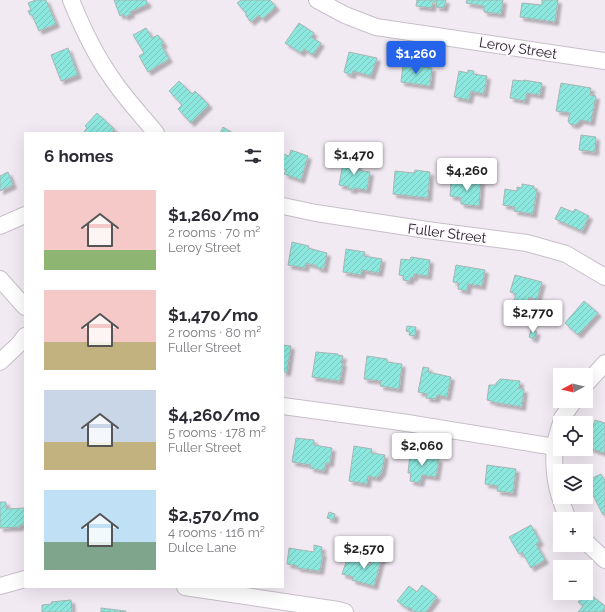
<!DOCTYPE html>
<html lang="en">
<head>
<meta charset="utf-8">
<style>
  body { margin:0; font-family:Raleway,sans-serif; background:#f2f2f3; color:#2b2b33; height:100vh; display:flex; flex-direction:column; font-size:15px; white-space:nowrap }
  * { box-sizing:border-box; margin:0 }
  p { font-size:13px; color:#7c7c81 }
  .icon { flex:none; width:22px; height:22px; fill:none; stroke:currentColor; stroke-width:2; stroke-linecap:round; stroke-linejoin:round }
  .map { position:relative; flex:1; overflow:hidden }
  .drawer { position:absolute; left:24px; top:132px; width:260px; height:456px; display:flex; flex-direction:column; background:#fff; border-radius:0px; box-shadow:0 4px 16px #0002 }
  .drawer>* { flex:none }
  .needle { width:26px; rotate:263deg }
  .buttons { position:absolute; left:553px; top:368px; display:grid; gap:8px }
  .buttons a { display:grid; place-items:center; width:40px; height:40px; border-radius:0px; background:#fff; box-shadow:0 4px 16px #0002; font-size:20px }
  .price { position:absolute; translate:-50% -34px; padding:0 9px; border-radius:4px; background:#fff; color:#222; font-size:13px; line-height:26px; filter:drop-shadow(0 1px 2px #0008) }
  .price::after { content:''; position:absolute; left:50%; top:24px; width:12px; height:9px; margin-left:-6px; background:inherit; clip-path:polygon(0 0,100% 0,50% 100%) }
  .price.on { background:#2563eb; color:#fff }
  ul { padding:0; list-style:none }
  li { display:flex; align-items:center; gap:12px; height:100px; padding:0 20px }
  li span { display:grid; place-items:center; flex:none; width:112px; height:80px; border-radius:0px; color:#555 }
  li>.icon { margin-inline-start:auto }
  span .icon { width:48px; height:48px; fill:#fffc; stroke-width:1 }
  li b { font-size:17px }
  h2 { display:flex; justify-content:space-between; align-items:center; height:48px; padding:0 20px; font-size:17px }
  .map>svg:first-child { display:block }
</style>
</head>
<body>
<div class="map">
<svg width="605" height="612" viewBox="0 0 605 612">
  <defs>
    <pattern id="building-hatch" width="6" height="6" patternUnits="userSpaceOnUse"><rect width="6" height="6" fill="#8ce7de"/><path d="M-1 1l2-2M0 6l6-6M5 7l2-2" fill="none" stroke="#79c6be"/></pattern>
    <filter id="shadow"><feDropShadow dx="3.5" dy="3.5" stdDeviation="1" flood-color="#0004"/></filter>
  </defs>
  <rect width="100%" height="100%" fill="#f2eaf3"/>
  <g fill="url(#building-hatch)" stroke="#a8b5b3" filter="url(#shadow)">
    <path d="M 36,0 L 46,0 L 56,24 L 39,31 L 32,15 L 30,15 L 28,11 L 31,10 L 28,3 Z"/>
    <path d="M 114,0 L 146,0 L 148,4 L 130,12 L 131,14 L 125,17 L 123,14 L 120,16 Z"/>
    <path d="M 241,0 L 270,0 L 276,7 L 262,19 L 259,15 L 251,22 L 246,16 L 246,13 L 237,3 Z"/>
    <path d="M 417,0 L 446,0 L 444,8 L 436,7 L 437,2 L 433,2 L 432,8 L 416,6 Z"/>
    <path d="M 467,0 L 503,0 L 501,14 L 484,12 L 484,6 L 466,3 Z"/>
    <path d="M 542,0 L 558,0 L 555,22 L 520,17 L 522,3 L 542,5 Z"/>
    <path d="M 299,23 L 314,33 L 311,37 L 321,43 L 313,55 L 304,49 L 301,53 L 285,43 Z"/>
    <path d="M 146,28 L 152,38 L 158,35 L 164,44 L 161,45 L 169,59 L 148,72 L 139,56 L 144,53 L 133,35 Z"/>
    <path d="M 68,48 L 78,75 L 61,81 L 51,55 Z"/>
    <path d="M 349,52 L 377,58 L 371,76 L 353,71 L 352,75 L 348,74 L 344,72 Z"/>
    <path d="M 403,64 L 432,68 L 430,86 L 401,82 Z"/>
    <path d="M 468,70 L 474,71 L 473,74 L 487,76 L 484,94 L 471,91 L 469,100 L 454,97 L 459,71 L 468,73 Z"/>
    <path d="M 513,80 L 523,81 L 524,80 L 542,83 L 540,95 L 527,93 L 525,101 L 510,98 Z"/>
    <path d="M 179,81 L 192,94 L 195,91 L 209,105 L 191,123 L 178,109 L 182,105 L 169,91 Z"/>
    <path d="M 561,83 L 591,88 L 590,95 L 596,96 L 591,122 L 580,120 L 579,122 L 575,125 L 570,124 L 568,121 L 570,113 L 556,111 Z"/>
    <path d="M 97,113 L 114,129 L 111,133 L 83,133 L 87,128 L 85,126 Z"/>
    <path d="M 223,127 L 233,133 L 220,133 Z"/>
    <path d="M 581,135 L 596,137 L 595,152 L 579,150 Z"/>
    <path d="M 291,150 L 308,156 L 301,180 L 284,174 L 286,170 L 283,169 L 283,154 L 289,156 Z"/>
    <path d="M 347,159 L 356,161 L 358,164 L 357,170 L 370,172 L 367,190 L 354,188 L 354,190 L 348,189 L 349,187 L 339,185 L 343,163 Z"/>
    <path d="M 415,170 L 430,172 L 428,198 L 393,194 L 395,171 L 414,173 Z"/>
    <path d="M 8,172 L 13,185 L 0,191 L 0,176 Z"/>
    <path d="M 463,179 L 481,181 L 479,206 L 461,204 L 461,198 L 450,196 L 451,181 L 463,183 Z"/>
    <path d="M 522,184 L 534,186 L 534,189 L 537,189 L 533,214 L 514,211 L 515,207 L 503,205 L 505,189 L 517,191 L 517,187 L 522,188 Z"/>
    <path d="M 561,207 L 573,212 L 575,209 L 589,216 L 582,231 L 555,219 Z"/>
    <path d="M 292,242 L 309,246 L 308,248 L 327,253 L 324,269 L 317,268 L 317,266 L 306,263 L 305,268 L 288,265 Z"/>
    <path d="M 346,249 L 365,252 L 364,256 L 382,259 L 379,273 L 362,270 L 361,275 L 343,272 Z"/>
    <path d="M 411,257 L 430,260 L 428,276 L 414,274 L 414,278 L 411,277 L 410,281 L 403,280 L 404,276 L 399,275 L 401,259 L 410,260 Z"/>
    <path d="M 456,265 L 485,270 L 482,286 L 468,284 L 467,291 L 458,289 L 459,283 L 453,282 Z"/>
    <path d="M 515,275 L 542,282 L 537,300 L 529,297 L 526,307 L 522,309 L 515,307 L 513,304 L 516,294 L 510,292 Z"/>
    <path d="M 584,301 L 598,313 L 578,335 L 565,323 Z"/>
    <path d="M 407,326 L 416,327 L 415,336 L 409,335 L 410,332 L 406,331 Z"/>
    <path d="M 531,330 L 537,332 L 534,339 L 529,337 Z"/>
    <path d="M 283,345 L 291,346 L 287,372 L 283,372 Z"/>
    <path d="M 316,352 L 338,354 L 338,355 L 343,356 L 341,363 L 343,363 L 340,381 L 312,377 Z"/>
    <path d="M 367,356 L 387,359 L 387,362 L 402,364 L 399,389 L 380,386 L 381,381 L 364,379 Z"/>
    <path d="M 423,367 L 429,368 L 428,372 L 451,377 L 447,397 L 437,395 L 436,399 L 426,398 L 427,394 L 418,392 Z"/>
    <path d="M 500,379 L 520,381 L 519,389 L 524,389 L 522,407 L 492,402 L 492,401 L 487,400 L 489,385 L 496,385 L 496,383 Z"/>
    <path d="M 595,420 L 605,423 L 605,450 L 604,453 L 586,447 Z"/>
    <path d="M 296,438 L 314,440 L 314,445 L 332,448 L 330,463 L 326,463 L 324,471 L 310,468 L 311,465 L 292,462 Z"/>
    <path d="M 354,446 L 372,449 L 371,453 L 385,455 L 382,472 L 377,478 L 368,476 L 367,484 L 349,481 Z"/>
    <path d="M 410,454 L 439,459 L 436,477 L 422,475 L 420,483 L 410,481 L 411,473 L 408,473 Z"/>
    <path d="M 487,465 L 516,469 L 513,493 L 497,491 L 498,486 L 485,484 Z"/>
    <path d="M 601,474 L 605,481 L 605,514 L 603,515 L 586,481 Z"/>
    <path d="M 0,502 L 6,502 L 6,509 L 25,508 L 25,525 L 20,525 L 20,527 L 0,528 Z"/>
    <path d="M 329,512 L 335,514 L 334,520 L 327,518 Z"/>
    <path d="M 531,525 L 540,542 L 536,544 L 545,560 L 531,568 L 522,552 L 519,554 L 509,537 Z"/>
    <path d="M 314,545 L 322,547 L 321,553 L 323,553 L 320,571 L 297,568 L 297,566 L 287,564 L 289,548 L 314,552 Z"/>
    <path d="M 371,553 L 385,557 L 381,560 L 374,586 L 352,580 L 353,577 L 342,574 L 347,559 L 370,565 L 371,563 L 368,562 Z"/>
    <path d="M 422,585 L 437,597 L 426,612 L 415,612 L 409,607 L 408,609 L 397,601 L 409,586 L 417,592 Z"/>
    <path d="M 587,592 L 605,606 L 605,609 L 602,612 L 578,612 L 583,606 L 578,602 Z"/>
    <path d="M 71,600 L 72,612 L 42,612 L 42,605 L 52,604 L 51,602 Z"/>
    <path d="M 101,608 L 126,611 L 126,612 L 101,612 Z"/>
  </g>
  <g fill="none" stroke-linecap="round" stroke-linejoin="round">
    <defs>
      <g id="minor">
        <path d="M 71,0 C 82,27 94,53 111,77 C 124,97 141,115 156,133"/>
        <path d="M 317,0 L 345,15 L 376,27 L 605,61"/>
        <path d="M 283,206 L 316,213 L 427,230 L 527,243 L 566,254 L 605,277"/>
        <path d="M 0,226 L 25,215"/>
        <path d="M 0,279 L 25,307"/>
        <path d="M 0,362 L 20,343 L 25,336"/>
        <path d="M 586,384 L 605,363"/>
        <path d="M 283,406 L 401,422 L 555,447"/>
        <path d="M 561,423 L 562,418 L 574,401"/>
        <path d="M 560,426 C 558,433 555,441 555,448 C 552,474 558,495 568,519"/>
        <path d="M 586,542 L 605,560"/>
        <path d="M 0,586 L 25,579"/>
        <path d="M 185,587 L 338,610 L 345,612"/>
      </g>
    </defs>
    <use href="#minor" stroke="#c7bfc8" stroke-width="18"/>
    <use href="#minor" stroke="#fff" stroke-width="16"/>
  </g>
  <g text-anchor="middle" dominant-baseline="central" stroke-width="3.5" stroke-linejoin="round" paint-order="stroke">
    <g font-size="14" fill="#272427" stroke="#fdf8fe">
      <text transform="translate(518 48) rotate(9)">Leroy Street</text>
      <text transform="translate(447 233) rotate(7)">Fuller Street</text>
    </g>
  </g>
</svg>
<div class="buttons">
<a><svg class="needle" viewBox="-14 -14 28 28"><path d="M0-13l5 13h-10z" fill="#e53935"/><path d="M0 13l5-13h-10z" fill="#7c7c81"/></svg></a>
<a><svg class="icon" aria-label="locate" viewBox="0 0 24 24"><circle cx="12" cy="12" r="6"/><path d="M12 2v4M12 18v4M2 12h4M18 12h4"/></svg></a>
<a><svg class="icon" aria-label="layers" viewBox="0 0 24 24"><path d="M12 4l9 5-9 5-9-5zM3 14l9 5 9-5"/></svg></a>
<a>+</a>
<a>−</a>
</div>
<b class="price on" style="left:416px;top:75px">$1,260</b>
<b class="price" style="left:354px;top:176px">$1,470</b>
<b class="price" style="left:467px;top:192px">$4,260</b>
<b class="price" style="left:533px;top:334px">$2,770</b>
<b class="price" style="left:422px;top:467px">$2,060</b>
<b class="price" style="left:364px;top:570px">$2,570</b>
<section class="drawer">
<h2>6 homes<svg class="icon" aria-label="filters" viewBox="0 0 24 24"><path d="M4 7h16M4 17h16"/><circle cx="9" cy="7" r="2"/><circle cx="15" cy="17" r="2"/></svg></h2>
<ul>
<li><span style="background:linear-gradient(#f6c9c9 75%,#8fb573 0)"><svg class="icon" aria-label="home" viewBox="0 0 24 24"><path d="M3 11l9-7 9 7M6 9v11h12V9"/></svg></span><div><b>$1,260/mo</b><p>2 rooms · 70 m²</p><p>Leroy Street</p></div></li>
<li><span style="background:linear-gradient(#f6c9c9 65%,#c2b280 0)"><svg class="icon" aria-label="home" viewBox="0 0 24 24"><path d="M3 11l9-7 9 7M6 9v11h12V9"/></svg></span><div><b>$1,470/mo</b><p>2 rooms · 80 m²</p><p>Fuller Street</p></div></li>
<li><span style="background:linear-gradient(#c9d6e8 65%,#c2b280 0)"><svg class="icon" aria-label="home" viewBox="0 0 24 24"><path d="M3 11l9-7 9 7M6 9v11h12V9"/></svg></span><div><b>$4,260/mo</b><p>5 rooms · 178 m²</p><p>Fuller Street</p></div></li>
<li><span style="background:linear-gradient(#bfe0f5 65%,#7fa58c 0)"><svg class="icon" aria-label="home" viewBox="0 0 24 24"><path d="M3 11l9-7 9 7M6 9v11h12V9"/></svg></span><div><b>$2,570/mo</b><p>4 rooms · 116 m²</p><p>Dulce Lane</p></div></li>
</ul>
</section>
</div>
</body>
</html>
